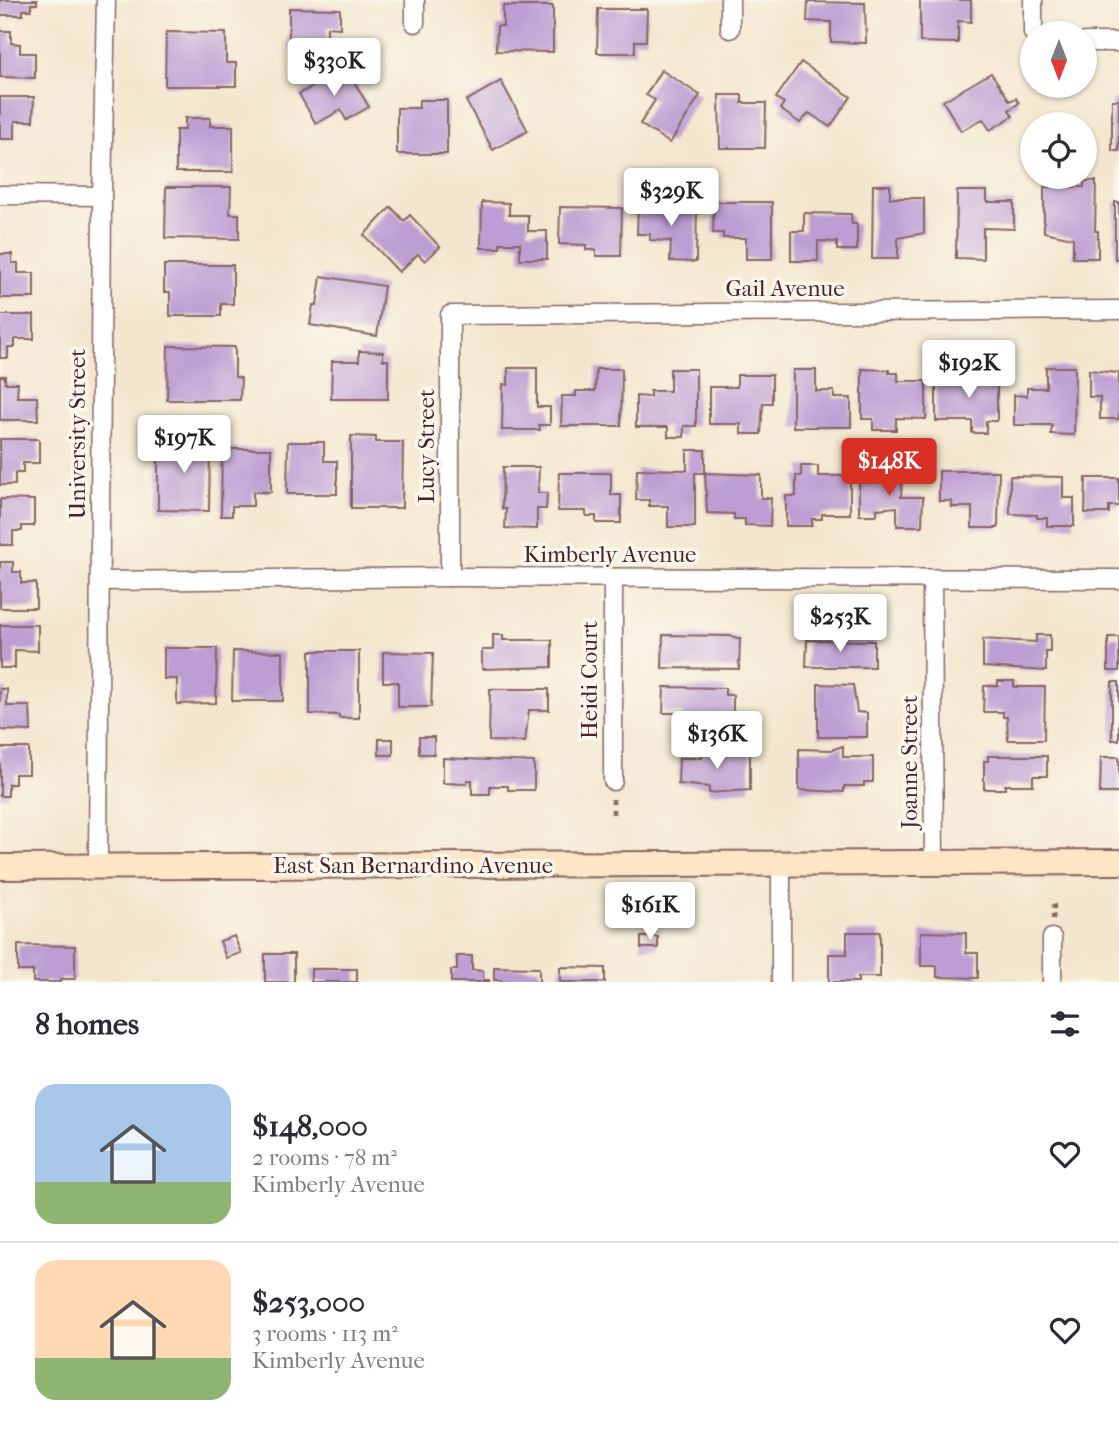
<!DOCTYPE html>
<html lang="en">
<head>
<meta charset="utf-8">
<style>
  body { margin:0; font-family:"IM FELL French Canon",serif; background:#f2f2f3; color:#2b2b33; height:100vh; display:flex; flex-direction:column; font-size:26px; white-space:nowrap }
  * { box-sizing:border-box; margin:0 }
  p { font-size:23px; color:#7c7c81 }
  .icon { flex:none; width:38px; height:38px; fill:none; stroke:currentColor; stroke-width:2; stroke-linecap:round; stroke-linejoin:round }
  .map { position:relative; height:982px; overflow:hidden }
  .drawer { display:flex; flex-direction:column; background:#fff; flex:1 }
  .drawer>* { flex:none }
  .needle { width:46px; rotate:180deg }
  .controls { position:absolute; left:1020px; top:21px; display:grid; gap:14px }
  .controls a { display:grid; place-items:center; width:77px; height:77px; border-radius:50%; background:#fff; box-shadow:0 2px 5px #0004; font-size:35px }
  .price { position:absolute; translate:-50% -60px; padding:0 16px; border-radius:7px; background:#fff; color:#222; font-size:23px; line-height:46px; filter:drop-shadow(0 2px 4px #0008) }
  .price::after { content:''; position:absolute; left:50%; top:42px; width:21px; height:16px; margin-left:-10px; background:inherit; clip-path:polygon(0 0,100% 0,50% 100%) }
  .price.selected { background:#d93025; color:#fff }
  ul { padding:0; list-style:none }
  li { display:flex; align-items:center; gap:21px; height:175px; padding:0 35px }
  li+li { border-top:2px solid #e1e1e2 }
  li span { display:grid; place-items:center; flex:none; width:196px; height:140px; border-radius:21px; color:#555 }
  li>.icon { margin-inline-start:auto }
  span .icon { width:84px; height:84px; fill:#fffc; stroke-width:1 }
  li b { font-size:30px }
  h2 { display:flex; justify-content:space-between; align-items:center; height:84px; padding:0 35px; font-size:30px }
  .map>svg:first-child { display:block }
</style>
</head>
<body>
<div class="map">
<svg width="1119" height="982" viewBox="0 0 1119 982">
  <rect width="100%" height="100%" fill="#fbf7ec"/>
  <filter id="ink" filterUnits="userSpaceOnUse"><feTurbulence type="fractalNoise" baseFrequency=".0143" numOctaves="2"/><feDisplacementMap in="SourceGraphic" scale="14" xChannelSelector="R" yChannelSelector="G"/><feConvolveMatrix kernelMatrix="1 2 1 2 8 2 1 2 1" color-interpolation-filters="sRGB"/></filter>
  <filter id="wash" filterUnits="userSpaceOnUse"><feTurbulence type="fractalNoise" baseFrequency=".00686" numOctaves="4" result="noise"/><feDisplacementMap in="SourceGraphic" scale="28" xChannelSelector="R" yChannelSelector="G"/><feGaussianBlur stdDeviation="1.57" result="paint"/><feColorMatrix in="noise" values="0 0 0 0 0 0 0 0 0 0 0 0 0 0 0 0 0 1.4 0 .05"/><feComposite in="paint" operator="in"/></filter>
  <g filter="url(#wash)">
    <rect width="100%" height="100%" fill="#f4e6ce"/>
    <g id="blocks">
      <g fill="#bd9dd3">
        <path d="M 0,0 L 37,0 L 37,4 L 31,4 L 31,10 L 23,10 L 23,15 L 0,15 Z"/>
        <path d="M 920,0 L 971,0 L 971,22 L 958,21 L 958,43 L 920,42 Z"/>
        <path d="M 808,2 L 865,3 L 866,43 L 831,42 L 831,22 L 807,21 Z"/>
        <path d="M 503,6 L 553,6 L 553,52 L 496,51 L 497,26 L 503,26 Z"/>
        <path d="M 289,8 L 340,9 L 340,28 L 327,27 L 327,49 L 289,49 Z"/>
        <path d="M 598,9 L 647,9 L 646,41 L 635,41 L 635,53 L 597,53 Z"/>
        <path d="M 0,31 L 11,31 L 11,43 L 20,44 L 20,53 L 35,53 L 35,78 L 0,77 Z"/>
        <path d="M 166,32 L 226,33 L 226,63 L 236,63 L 236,86 L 165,86 Z"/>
        <path d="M 801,62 L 851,97 L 830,127 L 809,113 L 800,123 L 780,109 L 784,103 L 776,98 Z"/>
        <path d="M 346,68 L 369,107 L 346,120 L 341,110 L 316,124 L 299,94 Z"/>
        <path d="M 661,70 L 700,95 L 670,143 L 640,124 L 655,100 L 646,95 Z"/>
        <path d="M 991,73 L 1010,101 L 1016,98 L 1019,103 L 1009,110 L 1013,116 L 990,130 L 983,119 L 961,131 L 943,101 Z"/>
        <path d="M 501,81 L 528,131 L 493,150 L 466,101 Z"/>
        <path d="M 719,95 L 742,95 L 742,103 L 766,103 L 765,148 L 720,148 Z"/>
        <path d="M 0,97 L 34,97 L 33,121 L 15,121 L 15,139 L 0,139 Z"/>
        <path d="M 419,100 L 447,100 L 447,154 L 397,154 L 397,108 L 419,108 Z"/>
        <rect x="1112" y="100" width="7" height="51"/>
        <path d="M 185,118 L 210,118 L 210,126 L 233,126 L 233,172 L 176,172 L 176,130 L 185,130 Z"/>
        <path d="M 1084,181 L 1096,181 L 1095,231 L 1098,231 L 1098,258 L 1073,258 L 1073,238 L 1044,232 L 1044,187 L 1084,187 Z"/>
        <path d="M 873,185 L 890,185 L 890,198 L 924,198 L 924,233 L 898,238 L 898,259 L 872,259 Z"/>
        <path d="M 166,187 L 231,187 L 230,214 L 239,214 L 239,239 L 165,238 Z"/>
        <path d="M 957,191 L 987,191 L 987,202 L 1014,202 L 1014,229 L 983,228 L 983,259 L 956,258 Z"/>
        <path d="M 482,202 L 509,203 L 509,215 L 528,215 L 528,231 L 547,231 L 547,259 L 520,259 L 520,243 L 500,243 L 500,248 L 481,248 Z"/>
        <path d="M 714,202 L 772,202 L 772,259 L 746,259 L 746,238 L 723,238 L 723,233 L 713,233 Z"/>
        <rect x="1115" y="202" width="4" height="57"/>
        <path d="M 638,204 L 697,205 L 696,262 L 670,261 L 671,241 L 650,240 L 650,234 L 637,234 Z"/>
        <path d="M 391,207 L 404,221 L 410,215 L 440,247 L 425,261 L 418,254 L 399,272 L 364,235 Z"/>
        <path d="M 560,207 L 622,208 L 621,256 L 596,256 L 596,250 L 586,250 L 586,245 L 559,244 Z"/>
        <path d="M 804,213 L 851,214 L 852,224 L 857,224 L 857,250 L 837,250 L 837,242 L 818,241 L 818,261 L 791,261 L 791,231 L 804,231 Z"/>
        <path d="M 0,254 L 12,254 L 12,263 L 18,263 L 18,273 L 34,273 L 34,298 L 0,298 Z"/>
        <path d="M 164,265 L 233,265 L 233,304 L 221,304 L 221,316 L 170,316 L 170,292 L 164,292 Z"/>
        <path d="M 321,276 L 384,286 L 377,336 L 310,325 L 313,305 L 317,305 Z"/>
        <path d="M 0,315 L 34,315 L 34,339 L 15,339 L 15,347 L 8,347 L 8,358 L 0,358 Z"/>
        <path d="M 168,346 L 235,347 L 235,377 L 241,378 L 240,400 L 167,400 Z"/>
        <path d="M 359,351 L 383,352 L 383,360 L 388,360 L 388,399 L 331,399 L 332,361 L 359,361 Z"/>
        <path d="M 1046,367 L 1075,367 L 1074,435 L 1051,434 L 1052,425 L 1014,425 L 1014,395 L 1027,396 L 1027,388 L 1046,388 Z"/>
        <path d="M 508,368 L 537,368 L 537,407 L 550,407 L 550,425 L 539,425 L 540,430 L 502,430 L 503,384 L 508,385 Z"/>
        <path d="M 596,369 L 622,369 L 621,426 L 561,426 L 562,396 L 576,396 L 576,391 L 595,391 Z"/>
        <path d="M 670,369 L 696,369 L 696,426 L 684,426 L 684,437 L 668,437 L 668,427 L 636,427 L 636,396 L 650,397 L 650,391 L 670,391 Z"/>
        <path d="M 862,369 L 889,370 L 889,373 L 898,373 L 898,381 L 926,381 L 926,419 L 896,418 L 896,430 L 873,430 L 873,419 L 862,419 Z"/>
        <path d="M 793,370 L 816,370 L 816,391 L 834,391 L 834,398 L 851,398 L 851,427 L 793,427 Z"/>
        <path d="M 972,370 L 997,371 L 997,421 L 986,421 L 986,433 L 972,433 L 972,421 L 936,421 L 936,384 L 963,384 L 963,377 L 972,377 Z"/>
        <path d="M 1089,370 L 1119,373 L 1119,419 L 1100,419 L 1100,397 L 1089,397 Z"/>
        <path d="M 737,375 L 772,375 L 772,403 L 763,403 L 761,434 L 741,434 L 741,424 L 709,424 L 709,387 L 737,387 Z"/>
        <path d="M 0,376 L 5,376 L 5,383 L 18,383 L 17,397 L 37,397 L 38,420 L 0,420 Z"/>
        <path d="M 351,436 L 376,437 L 376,442 L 403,442 L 402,508 L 351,508 Z"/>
        <path d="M 185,437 L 210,437 L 209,511 L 158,510 L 158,444 L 185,444 Z"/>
        <path d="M 0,439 L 39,439 L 39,463 L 23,463 L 23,473 L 15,473 L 15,485 L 0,485 Z"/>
        <path d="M 288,442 L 324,442 L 324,461 L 337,461 L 337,494 L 287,494 Z"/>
        <path d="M 222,449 L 271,449 L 271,492 L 253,492 L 253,506 L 232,506 L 232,516 L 221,516 Z"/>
        <path d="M 687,450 L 705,450 L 705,473 L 695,473 L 695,527 L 668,527 L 668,506 L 649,506 L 649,500 L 636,500 L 637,469 L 687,470 Z"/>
        <path d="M 801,466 L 818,466 L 818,476 L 850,476 L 850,514 L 822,514 L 822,519 L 812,519 L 812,526 L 786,526 L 786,496 L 796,496 L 796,476 L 801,476 Z"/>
        <path d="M 503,467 L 539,467 L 538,493 L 547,493 L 546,509 L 537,509 L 537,529 L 505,528 L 506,509 L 502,509 Z"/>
        <path d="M 870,468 L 889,468 L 889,479 L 902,479 L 901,497 L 923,497 L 922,526 L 897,526 L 897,507 L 877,509 L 877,515 L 859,515 L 859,479 L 870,479 Z"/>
        <path d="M 939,471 L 999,471 L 998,528 L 972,528 L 972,507 L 952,507 L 952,501 L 939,501 Z"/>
        <path d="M 559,473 L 611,473 L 611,495 L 621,495 L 621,523 L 596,523 L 596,516 L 586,516 L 586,511 L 558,511 Z"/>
        <path d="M 705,473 L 761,475 L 761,498 L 771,498 L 770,526 L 745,525 L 745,519 L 734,519 L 734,514 L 707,513 Z"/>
        <path d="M 1010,476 L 1063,477 L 1063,498 L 1074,498 L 1074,526 L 1047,526 L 1047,518 L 1037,518 L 1037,515 L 1010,514 Z"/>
        <path d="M 1086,478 L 1119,478 L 1119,506 L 1109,506 L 1109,513 L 1085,513 Z"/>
        <path d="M 0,499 L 34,500 L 34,526 L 22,526 L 22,531 L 13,531 L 13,545 L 0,545 Z"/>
        <path d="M 0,562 L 13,562 L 13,572 L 21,572 L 21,583 L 36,583 L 36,608 L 0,608 Z"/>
        <path d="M 0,625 L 38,625 L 38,651 L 15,650 L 15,668 L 0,668 Z"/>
        <path d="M 493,635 L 503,635 L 503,640 L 552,640 L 552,667 L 482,669 L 482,650 L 493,650 Z"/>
        <path d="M 663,635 L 731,636 L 740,639 L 739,669 L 662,668 Z"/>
        <path d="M 1036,635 L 1050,635 L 1050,652 L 1046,652 L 1046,671 L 983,667 L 983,639 L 1036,642 Z"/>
        <rect x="1108" y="637" width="11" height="34"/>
        <path d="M 807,640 L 874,641 L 874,667 L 806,667 Z"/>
        <path d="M 164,648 L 217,648 L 216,703 L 177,704 L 177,679 L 164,679 Z"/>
        <path d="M 233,651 L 283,652 L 283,701 L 232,701 Z"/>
        <path d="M 310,651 L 359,651 L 359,718 L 339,718 L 339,715 L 310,714 Z"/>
        <path d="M 383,652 L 433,653 L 431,707 L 398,707 L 398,682 L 383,682 Z"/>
        <path d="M 998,681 L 1014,681 L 1014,687 L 1045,687 L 1044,740 L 1008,740 L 1007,717 L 1003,717 L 1003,712 L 983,712 L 984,686 L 998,686 Z"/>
        <rect x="1112" y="682" width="7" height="58"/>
        <path d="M 818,684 L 853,685 L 857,712 L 867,713 L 867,737 L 818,737 Z"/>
        <path d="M 664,687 L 725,688 L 725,695 L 733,695 L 733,715 L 725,715 L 725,727 L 733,727 L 732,735 L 725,735 L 725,740 L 688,740 L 689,719 L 683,719 L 683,713 L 663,713 Z"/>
        <path d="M 0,689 L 7,689 L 7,706 L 30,706 L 31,731 L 0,730 Z"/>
        <path d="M 490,689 L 549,689 L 549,710 L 529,710 L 525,742 L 489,741 Z"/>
        <rect x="419" y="737" width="15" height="17"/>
        <rect x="379" y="739" width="14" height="16"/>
        <path d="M 843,746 L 843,757 L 873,757 L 873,782 L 864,782 L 864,786 L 844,786 L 844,792 L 799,790 L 799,749 L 831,750 Z"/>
        <path d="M 0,748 L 29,748 L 29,774 L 15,774 L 15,784 L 8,784 L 8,796 L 0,796 Z"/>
        <path d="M 702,750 L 750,750 L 750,790 L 709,793 L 709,787 L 678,784 L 679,758 L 702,758 Z"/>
        <path d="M 988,756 L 1047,756 L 1047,776 L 1033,776 L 1033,785 L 1005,785 L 1005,789 L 984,789 L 984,761 L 988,761 Z"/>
        <path d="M 1101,757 L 1119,757 L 1119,793 L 1100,793 Z"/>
        <path d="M 443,758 L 534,762 L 534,790 L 508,790 L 508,786 L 490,786 L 490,794 L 472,794 L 472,780 L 467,780 L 467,784 L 443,783 Z"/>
        <path d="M 847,932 L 880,932 L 880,977 L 858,977 L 858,982 L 829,982 L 829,954 L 847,954 Z"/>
        <path d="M 921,932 L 966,933 L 966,953 L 978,953 L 978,978 L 937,977 L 937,966 L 921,966 Z"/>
        <path d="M 234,936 L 241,953 L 226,958 L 220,941 Z"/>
        <rect x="641" y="937" width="17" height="11"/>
        <path d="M 18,945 L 75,946 L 75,979 L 61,979 L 61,982 L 33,982 L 33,971 L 18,971 Z"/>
        <rect x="265" y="954" width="29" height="28"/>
        <path d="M 457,956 L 472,956 L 472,970 L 483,971 L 483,980 L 489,980 L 489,982 L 451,982 L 451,970 L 457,970 Z"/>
        <path d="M 494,967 L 539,968 L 539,982 L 501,982 L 501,980 L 494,980 Z"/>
        <path d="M 560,967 L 605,968 L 605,982 L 560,982 Z"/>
        <rect x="311" y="969" width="46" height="13"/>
      </g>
    </g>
  </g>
  <g filter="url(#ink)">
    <use href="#blocks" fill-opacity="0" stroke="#866564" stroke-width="2"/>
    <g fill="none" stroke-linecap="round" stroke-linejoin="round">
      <defs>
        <g id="street">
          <path d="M 415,0 L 415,23"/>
          <path d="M 730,0 L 730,29"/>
          <path d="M 1033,33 L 1033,0"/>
          <path d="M 1085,42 L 1119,42"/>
          <path d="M 0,195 L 102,196"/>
          <path d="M 450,577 L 450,315 L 1119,310"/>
          <path d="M 613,579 L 613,781"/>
          <path d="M 932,579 L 934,862"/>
          <path d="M 101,581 L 450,577 L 1119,579"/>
          <path d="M 781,863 L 781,982"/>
          <path d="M 98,867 L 102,196 L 106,0"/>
          <path d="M 1052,938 L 1052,982"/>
        </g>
        <path id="secondary" d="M 0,867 L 1119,862"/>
      </defs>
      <use href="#street" stroke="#866564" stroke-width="21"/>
      <use href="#secondary" stroke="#866564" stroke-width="28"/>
      <g stroke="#866564" stroke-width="4.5" stroke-dasharray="5 5" stroke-linecap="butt">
        <path d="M 613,799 L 613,819"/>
        <path d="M 1053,919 L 1054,904"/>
      </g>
      <use href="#street" stroke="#fff" stroke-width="18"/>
      <use href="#secondary" stroke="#fde5c5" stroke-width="24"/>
    </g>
  </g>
  <g text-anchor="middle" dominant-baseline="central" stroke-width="7" stroke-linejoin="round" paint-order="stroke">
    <g font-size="23" fill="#4a1f2b" stroke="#fbf7ec">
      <text x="785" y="288">Gail Avenue</text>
      <text transform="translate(77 434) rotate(-90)">University Street</text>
      <text transform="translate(426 446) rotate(-90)">Lucy Street</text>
      <text x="610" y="554">Kimberly Avenue</text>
      <text transform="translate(589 680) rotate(-90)">Heidi Court</text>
      <text transform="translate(909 762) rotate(-90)">Joanne Street</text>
      <text x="413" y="865">East San Bernardino Avenue</text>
    </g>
  </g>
</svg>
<div class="controls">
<a><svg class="needle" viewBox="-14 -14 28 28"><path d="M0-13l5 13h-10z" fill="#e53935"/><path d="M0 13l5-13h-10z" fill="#7c7c81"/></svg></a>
<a><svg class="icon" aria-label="locate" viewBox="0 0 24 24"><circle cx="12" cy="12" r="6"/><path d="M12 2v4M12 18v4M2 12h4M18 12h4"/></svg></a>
</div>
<b class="price" style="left:334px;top:98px">$330K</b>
<b class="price" style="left:671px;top:228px">$329K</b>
<b class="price" style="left:969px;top:400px">$192K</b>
<b class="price" style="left:184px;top:475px">$197K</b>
<b class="price selected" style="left:889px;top:498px">$148K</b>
<b class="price" style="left:840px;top:654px">$253K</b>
<b class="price" style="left:717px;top:771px">$136K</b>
<b class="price" style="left:650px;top:942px">$161K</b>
</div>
<section class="drawer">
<h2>8 homes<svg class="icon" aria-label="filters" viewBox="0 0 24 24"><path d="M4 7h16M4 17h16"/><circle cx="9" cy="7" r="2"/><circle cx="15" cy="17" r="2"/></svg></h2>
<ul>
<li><span style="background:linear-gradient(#a9c7e8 70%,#8fb573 0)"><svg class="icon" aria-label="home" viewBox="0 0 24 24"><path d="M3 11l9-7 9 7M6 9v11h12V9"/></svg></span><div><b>$148,000</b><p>2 rooms · 78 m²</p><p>Kimberly Avenue</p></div><svg class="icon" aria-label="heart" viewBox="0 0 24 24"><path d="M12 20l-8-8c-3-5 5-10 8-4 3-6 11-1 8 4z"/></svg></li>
<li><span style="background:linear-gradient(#ffd9b3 70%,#8fb573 0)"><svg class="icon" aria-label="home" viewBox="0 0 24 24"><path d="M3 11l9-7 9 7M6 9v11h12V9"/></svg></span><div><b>$253,000</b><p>3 rooms · 113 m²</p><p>Kimberly Avenue</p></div><svg class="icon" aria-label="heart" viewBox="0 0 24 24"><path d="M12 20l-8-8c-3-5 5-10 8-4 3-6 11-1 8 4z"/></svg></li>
</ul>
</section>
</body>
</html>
